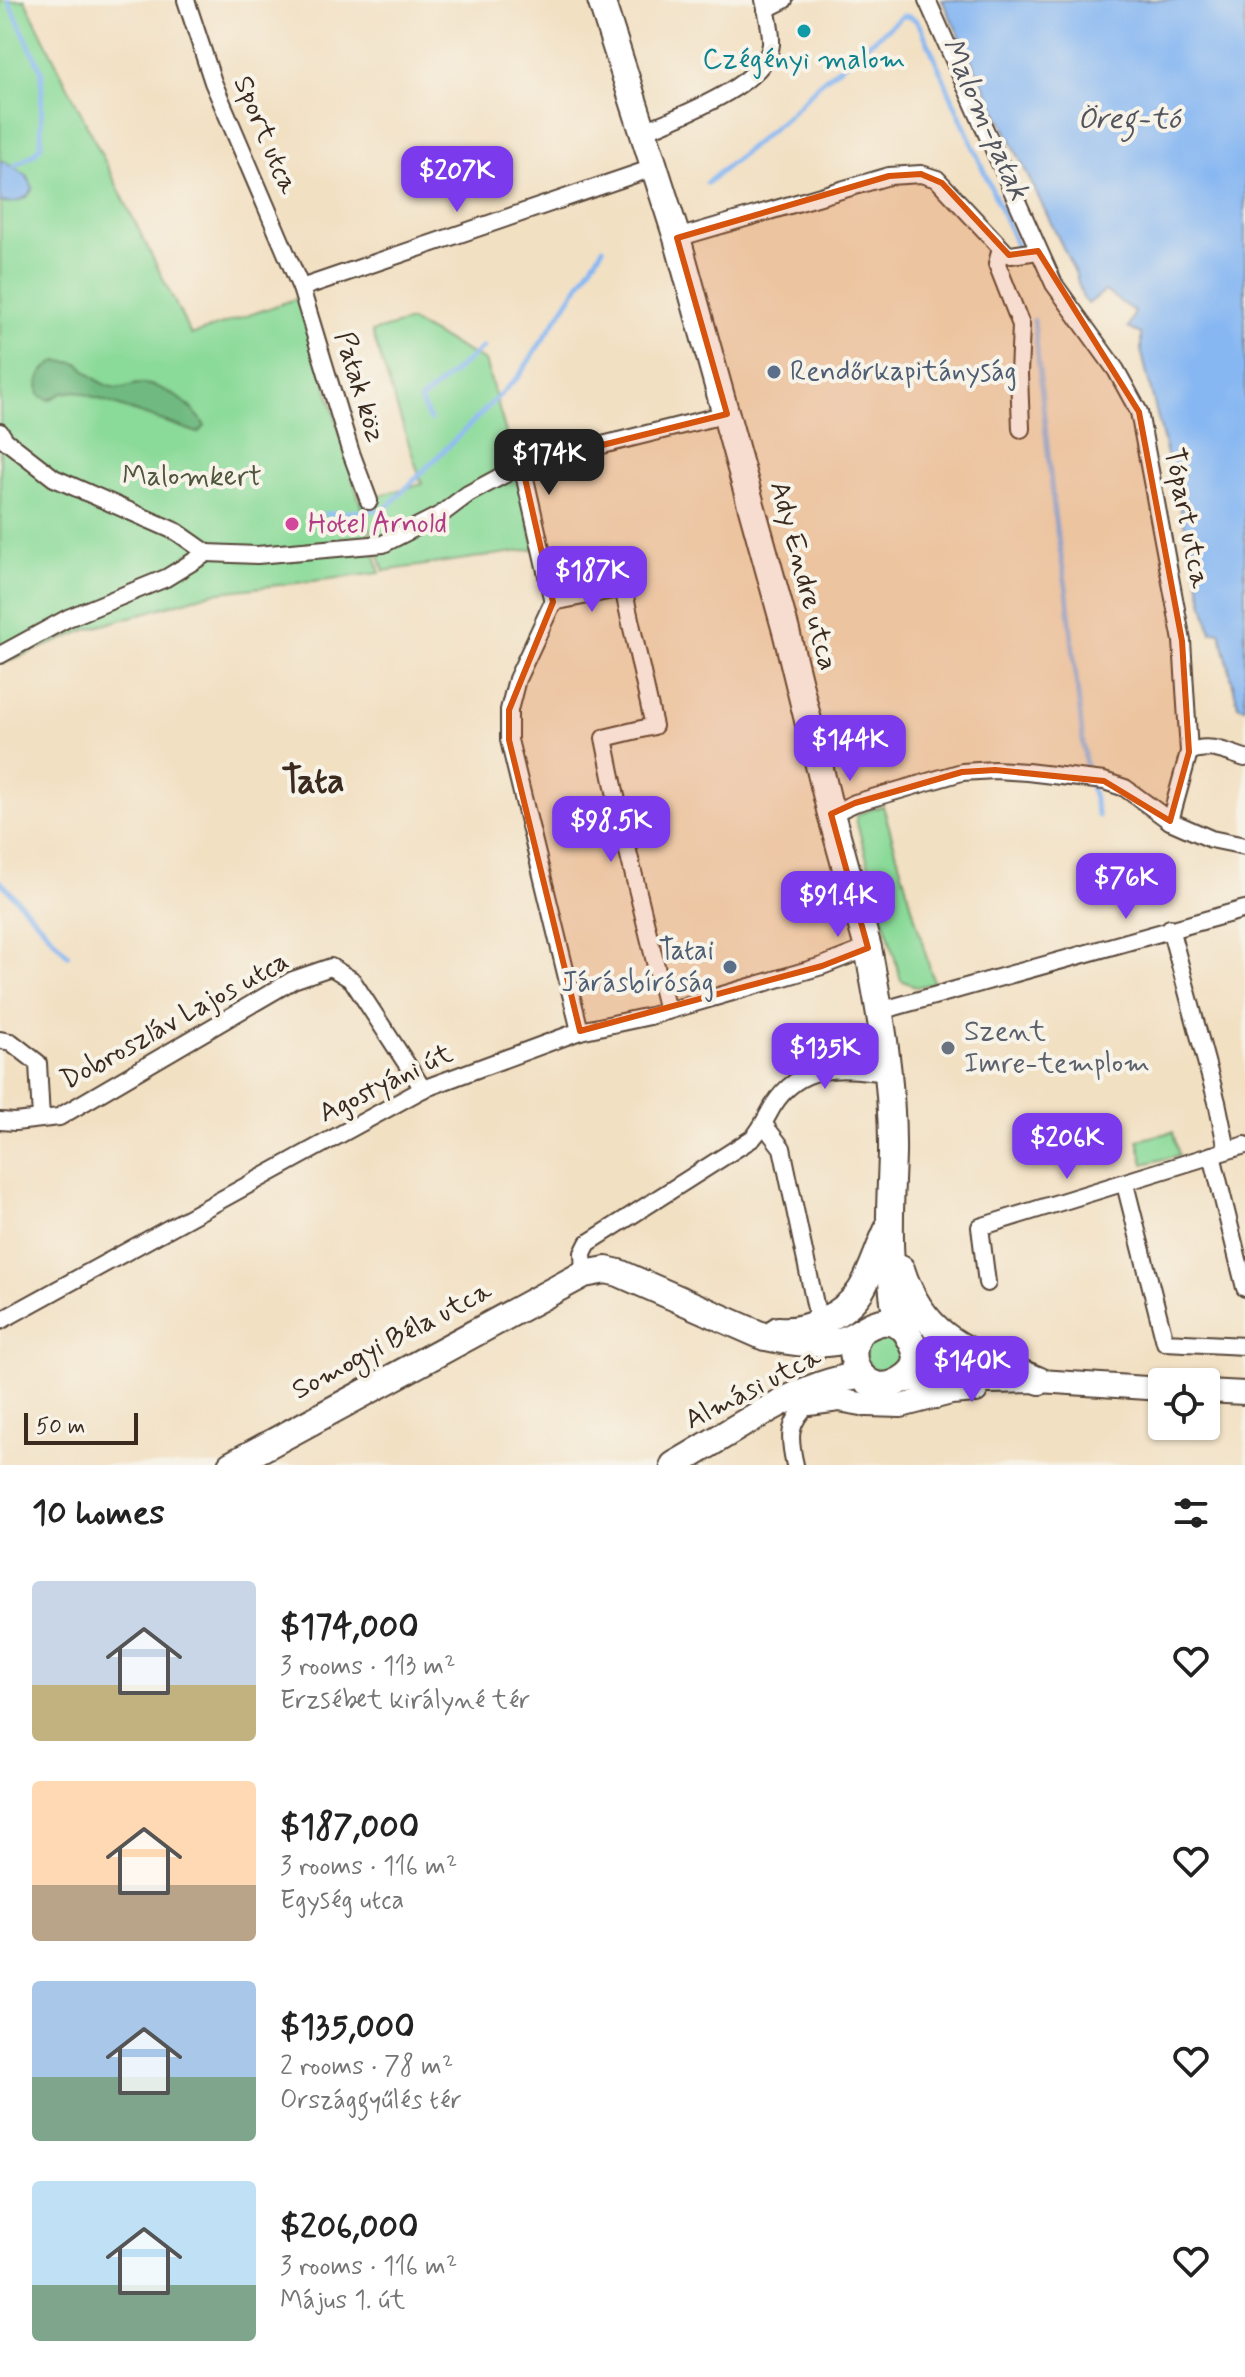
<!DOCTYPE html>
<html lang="en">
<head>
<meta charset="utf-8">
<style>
  body { margin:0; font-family:Mynerve,sans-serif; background:#f2f2f2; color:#222; height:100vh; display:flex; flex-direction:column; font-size:30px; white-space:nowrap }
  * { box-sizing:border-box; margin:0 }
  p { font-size:26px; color:#767676 }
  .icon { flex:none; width:44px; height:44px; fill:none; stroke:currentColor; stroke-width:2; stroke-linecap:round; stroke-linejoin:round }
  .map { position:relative; height:1465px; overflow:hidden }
  .side { display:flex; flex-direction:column; background:#fff; flex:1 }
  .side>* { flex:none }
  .controls { position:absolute; left:1148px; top:1368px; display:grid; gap:16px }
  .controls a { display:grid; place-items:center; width:72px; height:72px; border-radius:8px; background:#fff; box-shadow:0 2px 6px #0004; font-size:40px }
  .scale { position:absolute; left:24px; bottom:20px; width:114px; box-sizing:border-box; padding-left:8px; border:4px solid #3b2a1e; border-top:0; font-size:22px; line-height:28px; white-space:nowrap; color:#3b2a1e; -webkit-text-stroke:6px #f7f3e8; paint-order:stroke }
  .price { position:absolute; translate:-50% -68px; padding:0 18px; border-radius:16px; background:#7c3aed; color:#fff; font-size:26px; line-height:52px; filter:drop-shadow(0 2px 4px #0008) }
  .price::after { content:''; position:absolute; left:50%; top:48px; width:24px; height:18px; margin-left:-12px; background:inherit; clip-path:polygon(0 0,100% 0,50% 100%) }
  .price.active { background:#222; color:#fff }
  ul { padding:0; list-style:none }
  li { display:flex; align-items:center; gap:24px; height:200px; padding:0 32px }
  li span { display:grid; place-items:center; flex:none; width:224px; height:160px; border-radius:8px; color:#555 }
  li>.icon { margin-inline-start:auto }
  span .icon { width:96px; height:96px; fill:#fffc; stroke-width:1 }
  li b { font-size:34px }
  h2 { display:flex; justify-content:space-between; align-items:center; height:96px; padding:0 32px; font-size:34px }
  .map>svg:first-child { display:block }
</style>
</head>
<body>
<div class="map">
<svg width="1245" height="1465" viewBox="0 0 1245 1465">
  <rect width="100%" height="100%" fill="#f7f3e8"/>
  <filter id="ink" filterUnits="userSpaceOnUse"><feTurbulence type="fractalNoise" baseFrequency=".0125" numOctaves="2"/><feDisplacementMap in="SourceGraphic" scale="16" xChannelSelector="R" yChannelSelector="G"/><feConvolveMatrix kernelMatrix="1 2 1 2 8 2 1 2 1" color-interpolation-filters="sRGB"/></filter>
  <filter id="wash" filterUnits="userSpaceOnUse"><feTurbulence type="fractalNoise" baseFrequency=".006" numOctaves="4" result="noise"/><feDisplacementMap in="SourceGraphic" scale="32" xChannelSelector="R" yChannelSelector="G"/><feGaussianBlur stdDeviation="1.8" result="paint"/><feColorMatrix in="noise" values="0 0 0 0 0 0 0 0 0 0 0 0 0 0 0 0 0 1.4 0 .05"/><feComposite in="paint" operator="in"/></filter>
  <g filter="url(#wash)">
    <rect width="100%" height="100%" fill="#f2e0c3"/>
    <g fill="#8ada99" stroke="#62825c" stroke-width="2">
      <path d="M 0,0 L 25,0 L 191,335 L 301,297 L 380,573 L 212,593 L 86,630 L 3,663 L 0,660 Z"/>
      <path d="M 410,321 L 485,361 L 518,474 L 535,549 L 384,571 L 361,500 L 422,484 L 372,332 Z"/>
      <path d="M 883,806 L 934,983 L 916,987 L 901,980 L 856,820 L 858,814 Z"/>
      <path d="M 1173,1132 L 1179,1155 L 1144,1164 L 1138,1140 Z"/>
      <circle cx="884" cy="1353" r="19"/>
    </g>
    <path fill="#6fba81" stroke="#557250" stroke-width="2" d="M 56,361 L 78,363 C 90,375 102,388 120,388 C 126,388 132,384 139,384 C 163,383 194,406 205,426 L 198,433 L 76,391 L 62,393 L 49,400 L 39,395 C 36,377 41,371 56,361 Z"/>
    <g fill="#87b7f2" stroke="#617088" stroke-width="2">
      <path d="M 942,0 L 1245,0 L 1245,708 L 1238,705 L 1220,631 L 1211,632 L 1141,350 L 1141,334 L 1128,328 L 1135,312 L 1105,291 L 1088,304 L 1083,299 L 1075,272 Z"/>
      <path d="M 3,161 L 27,176 L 33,188 C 27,201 13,204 0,202 L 0,162 Z"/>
    </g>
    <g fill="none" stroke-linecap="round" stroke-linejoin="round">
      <g stroke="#87b7f2" stroke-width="5">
        <path d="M 8,0 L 42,72 L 41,146 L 34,154 L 14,166"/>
        <path d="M 707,183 L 789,115 L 819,84 L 903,16 C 917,16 919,25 925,36 L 1018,249"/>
        <path d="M 1034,320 L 1055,520 L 1067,592 L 1085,761 L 1098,816"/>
        <path d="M 430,420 L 420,401 L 483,347"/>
        <path d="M 325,514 L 385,509 L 519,376 L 603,248"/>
        <path d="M 0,881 L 68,955"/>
      </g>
    </g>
  </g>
  <g filter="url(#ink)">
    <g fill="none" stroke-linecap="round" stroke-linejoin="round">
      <defs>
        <g id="street">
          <path d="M 186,0 L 213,82 L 301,288 L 350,450 L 369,501"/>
          <path d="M 927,0 L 1054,284 L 1116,370 L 1139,412 L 1182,641 L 1189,752 L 1170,821"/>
          <path d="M 766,9 L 784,0"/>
          <path d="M 645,131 C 677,117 768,84 771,44 C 772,31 767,13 764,0"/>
          <path d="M 677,238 L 889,176 L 921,174 L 937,179 L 1006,253 L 1011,255 L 1038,251"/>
          <path d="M 1001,248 L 997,264 L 1021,325 L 1019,374 L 1021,429"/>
          <path d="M 301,288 L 656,167"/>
          <path d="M 0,432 L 5,440 L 54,478 L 177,532 L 207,553"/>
          <path d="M 522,465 L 553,602 L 517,679 L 509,710 L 509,740 L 580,1031"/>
          <path d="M 207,553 L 257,555 L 383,544 L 440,515 L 468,494 L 522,465 L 727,414"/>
          <path d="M 553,602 L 623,588 L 654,726 L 604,738 L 624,835 L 667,1011"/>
          <path d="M 0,655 L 68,618 L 166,578 L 207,553"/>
          <path d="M 1189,752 C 1208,743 1226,752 1245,758"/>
          <path d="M 831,814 L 855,803 L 962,772 L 995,770 L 1027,772 L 1104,781 L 1125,788 L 1170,821 L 1211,839 L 1245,846"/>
          <path d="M 1170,928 L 1217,1102 L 1227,1150"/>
          <path d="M 880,1011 L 1245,909"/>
          <path d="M 0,1040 L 11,1042 L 38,1063 L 41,1119"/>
          <path d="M 0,1121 L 15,1122 L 59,1117 L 293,980 L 331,967 L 352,980 L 423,1089"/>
          <path d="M 765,1126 L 782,1148 L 819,1323"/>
          <path d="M 1212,1155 L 1245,1288"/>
          <path d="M 1125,1184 L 1165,1342 L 1245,1346"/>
          <path d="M 584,1274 L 583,1253 L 588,1243 L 753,1138 C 762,1128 766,1118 773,1106 C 801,1061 843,1068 888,1073"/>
          <path d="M 987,1283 L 980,1227 L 1245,1145"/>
          <path d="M 0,1321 L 423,1089 L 580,1031 L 650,1016 L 822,966 L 868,948"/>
          <path d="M 795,1465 C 789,1439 787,1423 809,1404"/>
        </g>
        <g id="secondary">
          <path d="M 917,1348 L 943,1360 L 996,1371"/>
          <path d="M 899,1382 L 939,1377 L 986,1382 L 1040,1381 L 1162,1389"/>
          <path d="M 1206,1391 L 1245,1393"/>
          <path d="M 809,1404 L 839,1400 L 867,1405 L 901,1406 L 951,1393 L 976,1391"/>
        </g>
        <g id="primary">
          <path d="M 601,0 L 677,238 L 786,631 L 831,814 L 868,948 C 881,1016 893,1084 892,1154 C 891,1191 888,1226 891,1263 C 892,1279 892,1296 896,1312 C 903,1334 936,1360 901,1380 C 869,1400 840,1363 860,1332"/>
          <path d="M 901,1269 C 925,1344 975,1353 1040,1381"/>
          <path d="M 778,1330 C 806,1333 846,1314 861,1290 C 872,1272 878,1250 887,1231"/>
          <path d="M 231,1465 L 584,1274 L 606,1270 L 619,1273 L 765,1337 C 789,1341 812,1346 836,1342 C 864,1337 875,1308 906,1330"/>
          <path d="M 674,1465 C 728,1435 801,1380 862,1376"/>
        </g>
      </defs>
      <use href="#street" stroke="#564537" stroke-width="20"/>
      <use href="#secondary" stroke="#564537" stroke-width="26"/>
      <use href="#primary" stroke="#564537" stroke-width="30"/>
      <use href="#street" stroke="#fff" stroke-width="16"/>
      <use href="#secondary" stroke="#fff" stroke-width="22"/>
      <use href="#primary" stroke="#fff" stroke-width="26"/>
    </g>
  </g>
  <path fill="#d7540e" fill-opacity="0.2" stroke="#d7540e" stroke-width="6" stroke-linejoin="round" d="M 921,174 L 942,183 L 1009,255 L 1038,251 L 1139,412 L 1182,641 L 1189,752 L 1170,821 L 1104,781 L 995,770 L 962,772 L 855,803 L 831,814 L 868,948 L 822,966 L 580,1031 L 509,740 L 509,710 L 553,602 L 522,465 L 727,414 L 677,238 L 889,176 Z"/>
  <circle fill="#0f9aa8" stroke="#f7f3e8" stroke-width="3" cx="804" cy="31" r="8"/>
  <g fill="#5c6f8a" stroke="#f7f3e8" stroke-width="3">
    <circle cx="774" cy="372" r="8"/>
    <circle cx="730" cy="967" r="8"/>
  </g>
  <circle fill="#d1479c" stroke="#f7f3e8" stroke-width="3" cx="292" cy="524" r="8"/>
  <circle fill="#6b7280" stroke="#f7f3e8" stroke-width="3" cx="948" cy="1048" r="8"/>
  <g text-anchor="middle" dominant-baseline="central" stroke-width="8" stroke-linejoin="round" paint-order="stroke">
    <g font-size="28" fill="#0d838f" stroke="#f7f3e8">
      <text x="804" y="60">Czégényi malom</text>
    </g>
    <g font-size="28" fill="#3b2a1e" stroke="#f7f3e8">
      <text transform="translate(265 135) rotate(67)">Sport utca</text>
      <text transform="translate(359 387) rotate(73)">Patak köz</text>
      <text transform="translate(1186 518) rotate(79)">Tópart utca</text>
      <text transform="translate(803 576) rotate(75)">Ady Endre utca</text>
      <text transform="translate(175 1021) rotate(-29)">Dobroszláv Lajos utca</text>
      <text transform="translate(386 1084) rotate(-26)">Agostyáni út</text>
      <text transform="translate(392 1341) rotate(-28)">Somogyi Béla utca</text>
      <text transform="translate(753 1389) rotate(-27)">Almási utca</text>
    </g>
    <g font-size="28" fill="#4e5e75" stroke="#f7f3e8" text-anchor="start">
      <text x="790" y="372">Rendőrkapitányság</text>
      <text x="714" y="951" text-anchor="end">Tatai<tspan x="714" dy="32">Járásbíróság</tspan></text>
    </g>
    <g font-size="28" fill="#4f563d" stroke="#f7f3e8">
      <text x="192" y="477">Malomkert</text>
    </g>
    <g font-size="28" fill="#b23c85" stroke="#f7f3e8" text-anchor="start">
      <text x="308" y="524">Hotel Arnold</text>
    </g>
    <g font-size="28" fill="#5b616d" stroke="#f7f3e8" text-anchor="start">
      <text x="964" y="1032">Szent<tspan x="964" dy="32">Imre-templom</tspan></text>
    </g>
    <g font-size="30" font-style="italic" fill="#52545e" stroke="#f7f3e8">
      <text transform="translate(985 119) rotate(66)">Malom-patak</text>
      <text x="1129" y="119">Öreg-tó</text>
    </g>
    <g font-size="36" font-weight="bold" fill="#3b2a1e" stroke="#f7f3e8">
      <text x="313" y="782">Tata</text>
    </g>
  </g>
</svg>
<div class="controls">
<a><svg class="icon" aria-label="locate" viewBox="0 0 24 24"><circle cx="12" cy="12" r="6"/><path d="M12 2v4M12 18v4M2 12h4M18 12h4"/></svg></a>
</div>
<div class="scale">50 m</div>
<b class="price" style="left:457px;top:214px">$207K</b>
<b class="price active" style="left:549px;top:497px">$174K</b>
<b class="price" style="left:592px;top:614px">$187K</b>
<b class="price" style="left:850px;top:783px">$144K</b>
<b class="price" style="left:611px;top:864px">$98.5K</b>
<b class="price" style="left:1126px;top:921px">$76K</b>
<b class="price" style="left:838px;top:939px">$91.4K</b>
<b class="price" style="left:825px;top:1091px">$135K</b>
<b class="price" style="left:1067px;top:1181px">$206K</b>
<b class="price" style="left:972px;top:1404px">$140K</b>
</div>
<section class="side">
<h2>10 homes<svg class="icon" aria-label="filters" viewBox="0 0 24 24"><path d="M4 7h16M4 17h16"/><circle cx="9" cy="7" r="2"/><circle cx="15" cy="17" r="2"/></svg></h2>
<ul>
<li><span style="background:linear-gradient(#c9d6e8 65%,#c2b280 0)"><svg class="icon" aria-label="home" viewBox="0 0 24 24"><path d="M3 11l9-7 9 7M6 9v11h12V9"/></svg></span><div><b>$174,000</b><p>3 rooms · 113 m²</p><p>Erzsébet királyné tér</p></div><svg class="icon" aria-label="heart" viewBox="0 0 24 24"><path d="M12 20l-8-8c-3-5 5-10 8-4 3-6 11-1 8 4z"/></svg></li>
<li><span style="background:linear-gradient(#ffd9b3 65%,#b9a48a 0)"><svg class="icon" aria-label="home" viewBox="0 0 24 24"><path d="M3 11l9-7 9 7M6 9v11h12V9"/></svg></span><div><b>$187,000</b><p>3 rooms · 116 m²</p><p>Egység utca</p></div><svg class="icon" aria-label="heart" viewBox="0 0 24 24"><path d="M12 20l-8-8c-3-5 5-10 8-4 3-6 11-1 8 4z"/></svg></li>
<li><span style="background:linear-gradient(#a9c7e8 60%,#7fa58c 0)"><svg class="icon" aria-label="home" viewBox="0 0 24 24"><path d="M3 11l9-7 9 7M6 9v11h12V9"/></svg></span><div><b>$135,000</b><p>2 rooms · 78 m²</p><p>Országgyűlés tér</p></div><svg class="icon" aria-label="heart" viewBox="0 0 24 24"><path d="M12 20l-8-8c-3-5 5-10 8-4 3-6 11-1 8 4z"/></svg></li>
<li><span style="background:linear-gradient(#bfe0f5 65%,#7fa58c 0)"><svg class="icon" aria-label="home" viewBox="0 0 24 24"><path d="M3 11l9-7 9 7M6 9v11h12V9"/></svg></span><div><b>$206,000</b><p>3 rooms · 116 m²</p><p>Május 1. út</p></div><svg class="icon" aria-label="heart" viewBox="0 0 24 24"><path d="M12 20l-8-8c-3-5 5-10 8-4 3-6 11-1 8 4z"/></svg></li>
</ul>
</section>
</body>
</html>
